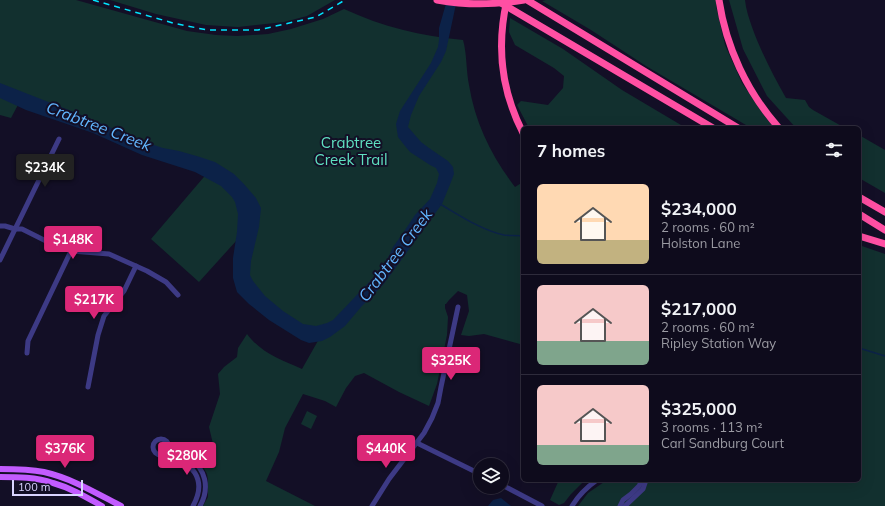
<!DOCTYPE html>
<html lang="en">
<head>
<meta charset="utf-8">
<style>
  body { margin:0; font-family:Mulish,sans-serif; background:#171425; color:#f1f3f6; height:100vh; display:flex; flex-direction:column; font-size:15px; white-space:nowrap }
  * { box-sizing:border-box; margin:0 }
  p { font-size:13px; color:#9b9ba3 }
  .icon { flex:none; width:22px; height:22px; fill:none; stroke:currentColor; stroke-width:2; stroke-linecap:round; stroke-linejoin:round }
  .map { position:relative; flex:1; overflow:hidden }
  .side { position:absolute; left:521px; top:126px; width:340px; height:356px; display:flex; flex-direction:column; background:#0e0b1c; border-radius:6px; box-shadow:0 4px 16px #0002,0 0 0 1px #2e2b3b }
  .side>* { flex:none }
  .fabs { position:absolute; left:473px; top:458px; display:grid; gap:8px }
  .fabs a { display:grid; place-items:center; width:36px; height:36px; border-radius:50%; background:#0e0b1c; box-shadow:0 4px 16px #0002,0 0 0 1px #2e2b3b; font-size:20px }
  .scale { position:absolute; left:12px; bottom:10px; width:71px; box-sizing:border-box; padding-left:4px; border:2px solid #d9d4ff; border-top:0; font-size:11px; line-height:14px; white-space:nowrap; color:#d9d4ff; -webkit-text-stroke:3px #130f26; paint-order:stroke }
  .price { position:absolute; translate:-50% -34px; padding:0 9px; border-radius:4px; background:#db2777; color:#fff; font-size:13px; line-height:26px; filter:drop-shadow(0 1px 2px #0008) }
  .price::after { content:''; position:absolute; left:50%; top:24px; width:12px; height:9px; margin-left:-6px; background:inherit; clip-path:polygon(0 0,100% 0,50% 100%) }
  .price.selected { background:#222; color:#fff }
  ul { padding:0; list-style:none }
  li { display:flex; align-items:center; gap:12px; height:100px; padding:0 16px }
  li+li { border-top:1px solid #2e2b3b }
  li span { display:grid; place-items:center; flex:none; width:112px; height:80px; border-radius:6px; color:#555 }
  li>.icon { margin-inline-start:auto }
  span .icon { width:48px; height:48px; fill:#fffc; stroke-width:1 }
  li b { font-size:17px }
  h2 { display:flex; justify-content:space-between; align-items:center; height:48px; padding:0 16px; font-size:17px }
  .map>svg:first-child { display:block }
</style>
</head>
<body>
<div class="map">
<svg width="885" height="506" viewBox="0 0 885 506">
  <rect width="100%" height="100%" fill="#130f26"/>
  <g fill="#12302f">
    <path d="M 0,0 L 76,0 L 187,31 L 216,35 L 237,36 L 268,34 L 291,29 L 323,19 L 344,9 C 383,27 421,36 463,40 C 467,54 466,70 469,85 C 475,123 492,157 515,187 L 523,182 L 523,346 L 520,344 L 484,334 L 469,336 L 461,335 L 469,311 L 467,295 L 458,291 L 449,300 L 446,304 L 445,304 L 445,308 L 448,317 L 447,335 L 437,384 L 429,406 L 399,392 L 364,373 L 355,376 L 346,388 L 336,407 L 325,401 L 303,394 L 285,428 L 279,452 L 266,481 L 315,506 L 203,506 L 208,497 L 208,480 L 207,474 L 201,463 L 205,455 L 214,448 L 209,427 L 220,394 L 218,374 L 224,367 L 237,357 L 238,348 L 247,334 C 261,353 281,360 302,369 L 319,339 L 246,298 L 246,230 L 199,282 L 151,239 L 209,171 L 20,101 L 11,118 L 0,115 Z"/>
    <path d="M 110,0 L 335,0 L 307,16 L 284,22 L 238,27 L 206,25 L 156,14 Z"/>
    <path d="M 546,0 L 716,0 L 716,6 L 725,45 L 742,83 L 766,118 L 774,128 L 751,128 L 646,66 L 591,30 L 542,1 Z"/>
    <path d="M 729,0 L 745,0 C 746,10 749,18 752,27 C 761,52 773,75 786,98 L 805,100 L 809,107 L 813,110 L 845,128 L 796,128 L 767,96 L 743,49 Z"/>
    <path d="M 510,18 L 563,49 L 622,90 L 686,128 L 529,128 L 517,105 L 521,101 L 548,105 L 563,88 L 564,76 L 554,68 L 515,45 L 509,32 Z"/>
    <path d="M 859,135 L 885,150 L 885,193 L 859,178 Z"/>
    <path d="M 859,245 L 885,254 L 885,506 L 578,506 L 588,493 L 607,480 L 859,480 Z"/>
    <path d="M 307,411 L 317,416 L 311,429 L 301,424 Z"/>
    <path d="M 559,480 L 585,480 L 571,494 L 564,503 L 559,505 L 550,500 Z"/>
  </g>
  <g fill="#0c2248">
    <path d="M 447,0 L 456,4 L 446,51 L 441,62 L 419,96 L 411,115 L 408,127 L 421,142 L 429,148 L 448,161 L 453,167 L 454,174 L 451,182 L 442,204 L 383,285 L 361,307 L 345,326 L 330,337 L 322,341 L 309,343 L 301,340 L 269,320 L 249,304 L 237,292 L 233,278 L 233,258 L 237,232 L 238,214 L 235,202 L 232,197 L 221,186 L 195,172 L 142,155 L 93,133 L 26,110 L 0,98 L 0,83 L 79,114 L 142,141 L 163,148 L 179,151 L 200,157 L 215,162 L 234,174 L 243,183 L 256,198 L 261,208 L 259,227 L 251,261 L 250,275 L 253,281 L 265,296 L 283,311 L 303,324 L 316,326 L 327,323 L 333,320 L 375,276 L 389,256 L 393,247 L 401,236 L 415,215 L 430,199 L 437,183 L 439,174 L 436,168 L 430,165 L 410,152 L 405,146 L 398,137 L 396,124 L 400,111 L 431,63 L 438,47 L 439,40 L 439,28 Z"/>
    <path d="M 501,498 L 511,506 L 488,506 L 493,500 Z"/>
  </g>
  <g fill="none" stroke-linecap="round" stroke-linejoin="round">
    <g stroke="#0c2248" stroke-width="1.5">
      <path d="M 440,204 C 459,215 483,231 504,235 C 510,236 517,235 523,236"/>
      <path d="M 859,348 L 885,356"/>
    </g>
    <g stroke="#3d3a85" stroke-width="5">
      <path d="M 0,226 L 5,226 L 15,229 L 22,229 L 48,242 L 71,251 L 109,254 L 147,271 L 166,282 L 178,295"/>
      <path d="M 0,260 L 59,139"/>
      <path d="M 27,353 L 28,341 L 71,251"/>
      <path d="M 88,387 L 98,335 L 104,316 L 124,291 L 136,266"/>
      <circle cx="161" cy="447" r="8"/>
      <path d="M 417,443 L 480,474"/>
      <path d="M 170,447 C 175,452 183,454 189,458 C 206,469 210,488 200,506"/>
      <path d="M 166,454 C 192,462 208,479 193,506"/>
      <path d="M 502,485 L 542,506"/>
      <path d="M 372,506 L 389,479 L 424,433 L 432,418 L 438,403 L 441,387 L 458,307"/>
      <path d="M 572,506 C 578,496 587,487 597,480"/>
      <path d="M 620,506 L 623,500 L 631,494 L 639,486 L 642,480"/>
      <path d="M 625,506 L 643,489 L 646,480"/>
    </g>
    <g stroke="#c25bff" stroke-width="6">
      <path d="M 0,469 C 15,469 29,469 44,472 C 71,478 96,493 121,506"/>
      <path d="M 0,477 C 18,477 36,477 53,483 C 71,488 86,497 102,506"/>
    </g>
    <g stroke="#ff4fa3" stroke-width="7">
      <path d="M 527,0 L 738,128"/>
      <path d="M 719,0 C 726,47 747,92 779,128"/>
      <path d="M 501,3 L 713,128"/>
      <path d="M 859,197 L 885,212"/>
      <path d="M 859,214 L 885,230"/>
      <path d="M 859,236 L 885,244"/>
    </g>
    <path stroke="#00e5ff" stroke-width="1.5" stroke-dasharray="6 5" stroke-linecap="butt" d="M 93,0 L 173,23 L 207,30 L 258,30 L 316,17 L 345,0"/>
    <g stroke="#ff4fa3" stroke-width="7">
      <path d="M 437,0 C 465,5 495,5 524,0"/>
      <path d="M 507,0 C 496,47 501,90 523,133"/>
    </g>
  </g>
  <g text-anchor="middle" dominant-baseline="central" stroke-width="4" stroke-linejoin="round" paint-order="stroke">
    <g font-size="15" fill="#5fe0c0" stroke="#130f26">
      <text x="351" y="142">Crabtree<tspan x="351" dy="17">Creek Trail</tspan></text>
    </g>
    <g font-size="16" font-style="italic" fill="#62b6ff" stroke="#130f26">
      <text transform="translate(99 126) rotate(21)">Crabtree Creek</text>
      <text transform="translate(395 255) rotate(-53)">Crabtree Creek</text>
    </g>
  </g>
</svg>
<div class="fabs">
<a><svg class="icon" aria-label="layers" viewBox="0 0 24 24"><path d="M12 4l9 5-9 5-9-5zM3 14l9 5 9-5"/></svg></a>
</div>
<div class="scale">100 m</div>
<b class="price selected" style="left:45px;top:188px">$234K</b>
<b class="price" style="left:73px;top:260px">$148K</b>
<b class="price" style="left:94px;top:320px">$217K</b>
<b class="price" style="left:451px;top:381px">$325K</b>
<b class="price" style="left:65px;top:469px">$376K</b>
<b class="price" style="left:386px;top:469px">$440K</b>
<b class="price" style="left:187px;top:476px">$280K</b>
<section class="side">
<h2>7 homes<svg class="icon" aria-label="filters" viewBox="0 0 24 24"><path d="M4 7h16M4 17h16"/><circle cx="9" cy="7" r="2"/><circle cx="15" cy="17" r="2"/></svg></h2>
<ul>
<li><span style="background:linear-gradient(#ffd9b3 70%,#c2b280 0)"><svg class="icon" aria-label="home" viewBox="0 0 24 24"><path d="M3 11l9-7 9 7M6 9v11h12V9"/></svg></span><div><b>$234,000</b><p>2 rooms · 60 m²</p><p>Holston Lane</p></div></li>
<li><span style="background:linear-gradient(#f6c9c9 70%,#7fa58c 0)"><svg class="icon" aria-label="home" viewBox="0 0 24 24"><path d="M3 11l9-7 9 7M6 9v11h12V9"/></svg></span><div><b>$217,000</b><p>2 rooms · 60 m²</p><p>Ripley Station Way</p></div></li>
<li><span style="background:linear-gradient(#f6c9c9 75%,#7fa58c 0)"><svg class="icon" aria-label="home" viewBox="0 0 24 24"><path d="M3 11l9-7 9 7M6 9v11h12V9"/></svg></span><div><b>$325,000</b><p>3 rooms · 113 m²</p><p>Carl Sandburg Court</p></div></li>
</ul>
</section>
</div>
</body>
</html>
